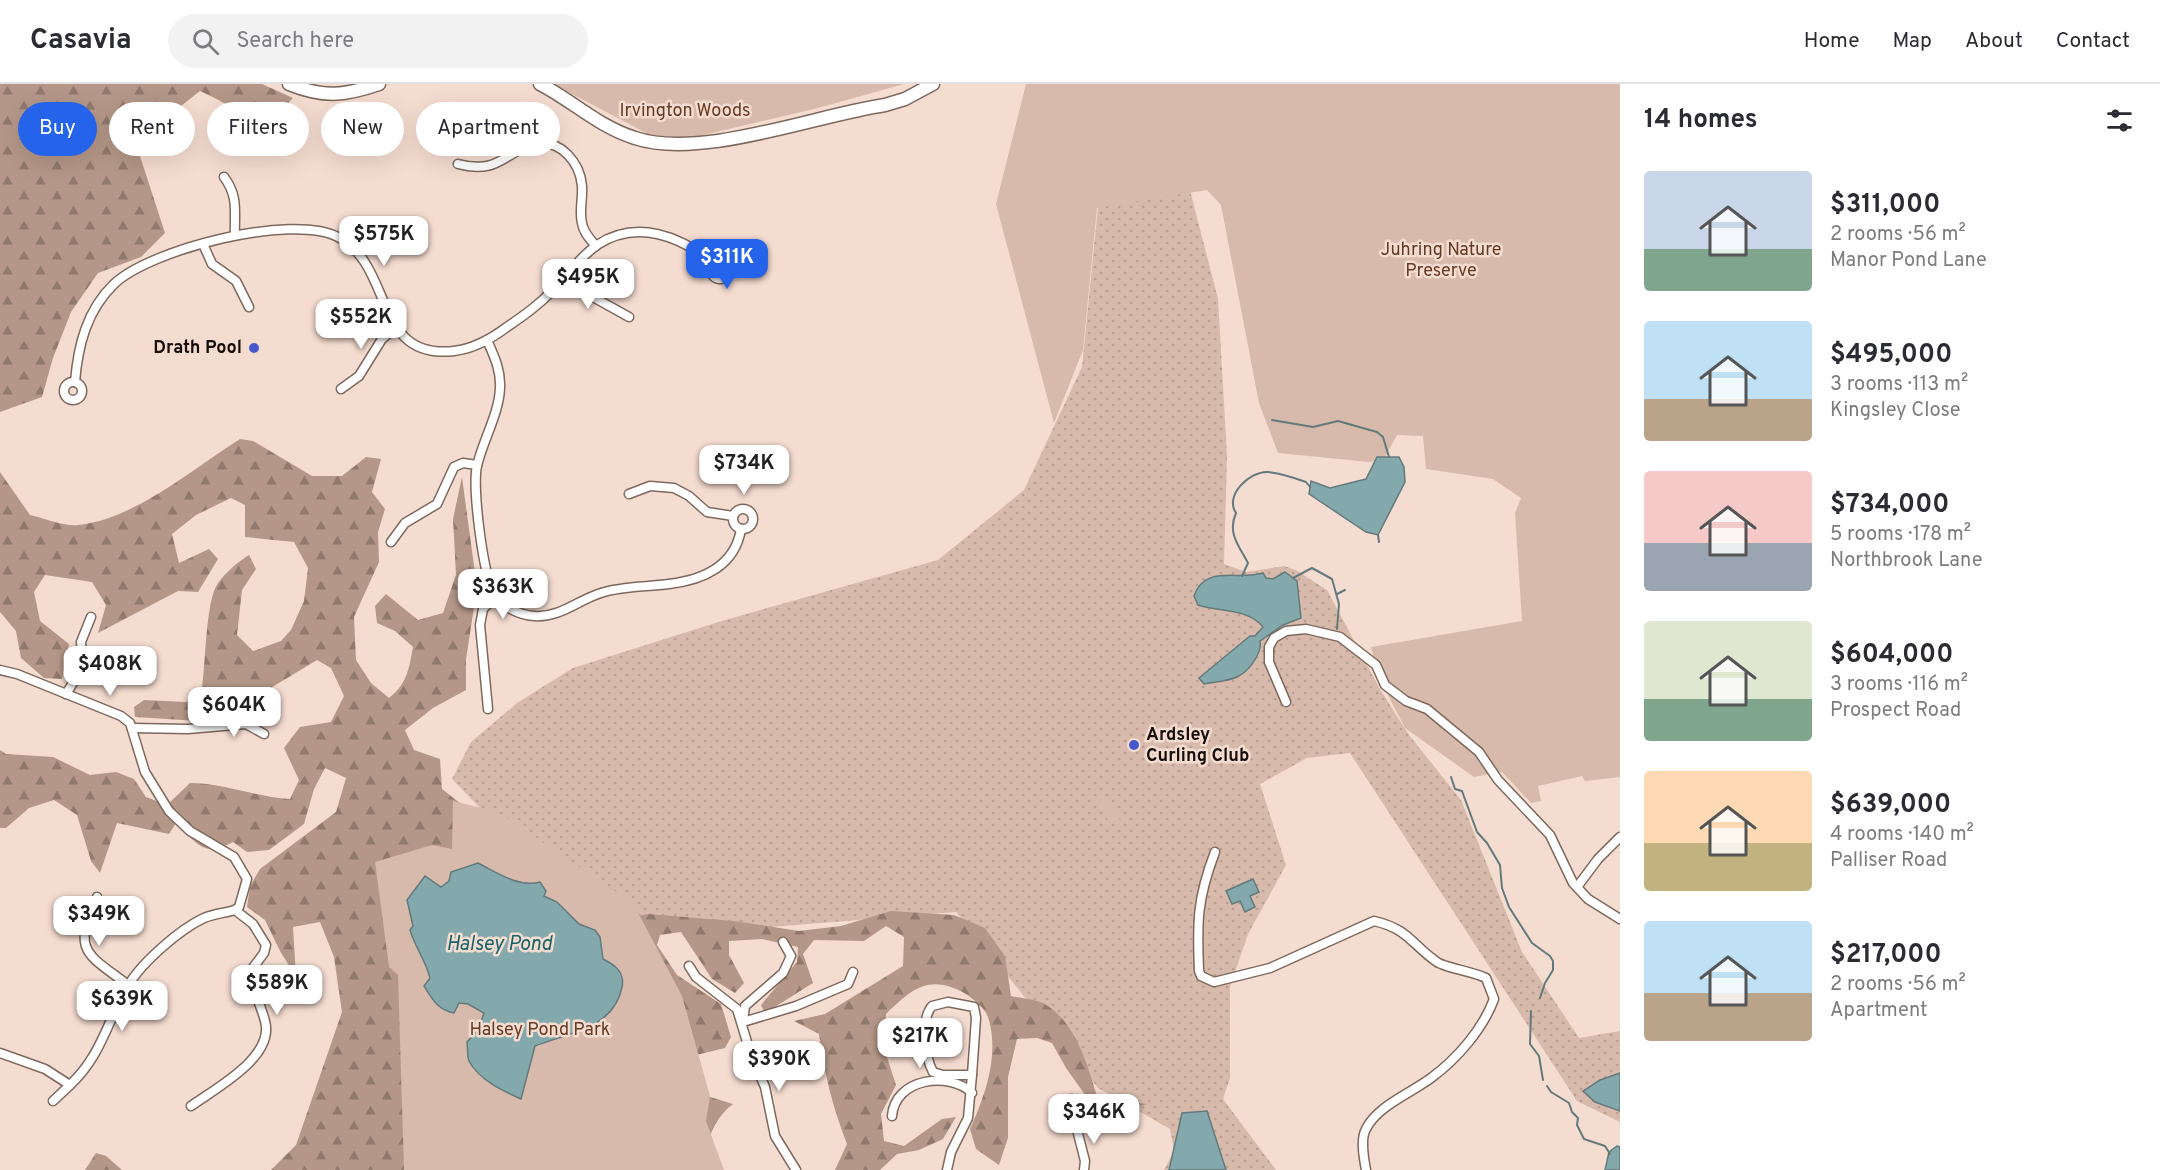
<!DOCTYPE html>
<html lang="en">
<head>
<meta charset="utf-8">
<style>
  body { margin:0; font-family:Overpass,sans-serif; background:#f2f2f3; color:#2b2b33; height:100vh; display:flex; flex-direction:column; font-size:22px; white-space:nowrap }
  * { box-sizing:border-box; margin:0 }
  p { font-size:20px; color:#7c7c81 }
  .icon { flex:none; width:33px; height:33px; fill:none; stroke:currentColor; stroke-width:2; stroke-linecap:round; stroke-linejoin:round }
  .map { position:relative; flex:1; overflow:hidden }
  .details { display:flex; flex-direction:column; background:#fff; width:540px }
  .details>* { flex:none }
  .banner { position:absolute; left:18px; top:18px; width:570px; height:54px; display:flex; gap:12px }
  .price { position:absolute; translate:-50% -51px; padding:0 14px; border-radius:12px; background:#fff; color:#222; font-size:20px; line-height:39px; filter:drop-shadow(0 2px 3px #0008) }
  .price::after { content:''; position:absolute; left:50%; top:36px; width:18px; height:14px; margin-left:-9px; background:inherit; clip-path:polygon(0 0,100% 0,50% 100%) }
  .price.active { background:#2563eb; color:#fff }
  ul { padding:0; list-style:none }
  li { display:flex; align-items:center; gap:18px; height:150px; padding:0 24px }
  li span { display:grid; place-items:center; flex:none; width:168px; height:120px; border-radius:6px; color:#555 }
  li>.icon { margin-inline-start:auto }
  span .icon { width:72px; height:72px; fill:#fffc; stroke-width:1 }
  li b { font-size:26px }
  h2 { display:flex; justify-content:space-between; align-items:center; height:72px; padding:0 24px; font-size:26px }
  .pill { padding:0 21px; border-radius:27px; background:#fff; box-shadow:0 6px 24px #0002; font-size:21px; line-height:54px }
  .pill.active { background:#2563eb; color:#fff }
  header { display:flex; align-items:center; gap:36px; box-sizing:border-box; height:84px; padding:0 30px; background:#fff; border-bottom:2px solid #e1e1e2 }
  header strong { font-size:28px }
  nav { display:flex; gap:33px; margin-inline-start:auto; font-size:21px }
  .search { width:420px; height:54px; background:#f2f2f3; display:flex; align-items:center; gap:15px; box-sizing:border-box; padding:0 21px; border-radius:33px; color:#7c7c81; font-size:22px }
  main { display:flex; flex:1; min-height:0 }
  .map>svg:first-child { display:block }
</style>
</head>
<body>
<header>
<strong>Casavia</strong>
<div class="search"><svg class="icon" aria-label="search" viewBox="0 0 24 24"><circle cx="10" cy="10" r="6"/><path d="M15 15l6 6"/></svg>Search here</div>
<nav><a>Home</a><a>Map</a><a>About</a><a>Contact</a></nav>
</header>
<main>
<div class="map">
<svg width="1620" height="1086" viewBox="0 0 1620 1086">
  <defs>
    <pattern id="grass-dots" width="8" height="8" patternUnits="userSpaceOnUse" patternTransform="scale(1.5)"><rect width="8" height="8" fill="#d7baab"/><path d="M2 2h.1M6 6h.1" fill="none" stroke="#b89f92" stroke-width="1.8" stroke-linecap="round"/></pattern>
    <pattern id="forest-firs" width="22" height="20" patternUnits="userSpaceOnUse" patternTransform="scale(1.5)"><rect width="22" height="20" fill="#b49788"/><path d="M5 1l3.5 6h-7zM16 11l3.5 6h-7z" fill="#917a6d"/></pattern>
  </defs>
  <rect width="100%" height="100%" fill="#f5dcd0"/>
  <path fill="url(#grass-dots)" d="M 1183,79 L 1218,215 L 1227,372 L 1224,480 L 1246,488 L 1284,482 L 1296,486 L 1327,506 L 1381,607 L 1409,651 L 1461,716 L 1522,868 L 1579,954 L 1620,947 L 1620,1038 L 1577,1017 L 1350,669 L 1307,674 L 1260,700 L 1286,781 L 1248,850 L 1230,903 L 1230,994 L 1223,1015 L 1276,1086 L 1164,1086 L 1174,1067 L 1170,1045 L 1098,1004 L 956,828 L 734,846 L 634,839 L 480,724 L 452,695 L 471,658 L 517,619 L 573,584 L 725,536 L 938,476 L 1024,406 L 1082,283 L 1099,113 Z"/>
  <g fill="url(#forest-firs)">
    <path d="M 0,0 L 262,0 L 293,14 C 264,48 234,22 200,7 L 181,22 L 139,69 L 165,149 L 141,173 L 98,189 L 71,228 L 53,274 L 42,313 L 0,328 Z"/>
    <path d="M 240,355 L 253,357 L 312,392 L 342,392 L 366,373 L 381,375 L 372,408 L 385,425 L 378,448 L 379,478 L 354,533 L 356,576 L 371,599 L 389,614 C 407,600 409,585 413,563 L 395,547 L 377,539 L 375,522 L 386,510 L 418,536 L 443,529 L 456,491 L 453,435 L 462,393 L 477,504 L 466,575 L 466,606 L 433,624 L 405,646 L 414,666 L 440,675 L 442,705 L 610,837 L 648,830 L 734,837 L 799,847 L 841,842 L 891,827 L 954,831 L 985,844 L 1005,872 L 1011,912 C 1021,914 1034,915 1043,919 C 1077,938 1087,981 1098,1015 L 1147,1020 L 1113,1030 L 1092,1048 L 1093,1022 L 1066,984 L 1052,959 L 1037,954 L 1017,955 L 1008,993 L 1008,1054 L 999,1081 L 976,1065 L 970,1045 C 985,1012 1000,970 988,933 C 985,924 973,915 966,910 C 929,889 912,905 886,930 L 884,964 L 896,1001 L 881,1030 L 884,1057 L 904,1062 L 942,1035 L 956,1033 L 943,1055 L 919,1066 L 897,1070 L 880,1086 L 835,1086 L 847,1060 C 833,1024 824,989 819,950 L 794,937 L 825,930 L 903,882 L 904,853 L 886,842 L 864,857 L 814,856 L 803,870 L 813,899 L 765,929 L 761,921 L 797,878 L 798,863 L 762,855 L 729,857 L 729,871 L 744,899 L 735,909 L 712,895 L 681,848 L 660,851 L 657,861 L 677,891 L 721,920 L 731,953 L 725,964 L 688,973 L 704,1011 L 733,1020 C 712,1036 705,1060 705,1086 L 271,1086 L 296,1061 L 342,928 L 334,873 L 320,838 L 293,843 L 296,893 L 280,867 L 265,836 L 247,823 L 250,802 L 260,785 L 336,728 L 346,694 L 325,684 L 314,705 L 304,740 L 269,766 L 247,768 L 233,758 C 203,774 198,760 176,739 L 169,750 L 117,739 L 100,789 L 91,777 L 77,731 L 54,716 L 29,724 L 6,744 L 0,744 L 0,666 L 6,670 L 53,673 L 90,691 L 116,688 L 134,695 L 146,713 L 167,721 L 190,699 C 224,699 255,713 290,715 L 299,696 L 284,664 L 300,643 L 331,638 L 344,612 L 331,584 L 317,576 L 269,605 L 233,605 L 218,630 L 198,637 L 135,633 L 134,623 L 144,616 L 186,618 L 201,610 C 206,584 205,517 218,499 C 226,488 238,478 249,471 L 256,485 L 242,506 L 237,551 L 253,567 L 281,557 L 291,546 L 304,517 L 308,484 L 294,458 L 245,453 L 245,421 L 231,414 L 196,431 L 172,450 L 179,479 L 209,465 L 218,475 L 198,508 L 178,507 L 98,549 L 106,521 L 92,498 L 45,491 L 34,508 L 40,537 L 69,560 L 62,595 L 44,594 L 21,574 L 16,547 L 0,528 L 0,388 L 30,431 C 44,434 65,443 79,441 C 137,434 192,385 240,355 Z"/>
    <path d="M 96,1069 L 106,1072 L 122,1086 L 85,1086 Z"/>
  </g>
  <g fill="#d7baab">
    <path d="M 553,0 L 904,0 L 818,24 L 686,55 L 648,50 Z"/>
    <path d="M 1026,0 L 1620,0 L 1620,693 L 1585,697 L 1582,692 L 1538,702 L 1541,717 L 1531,719 L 1502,688 L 1474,693 L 1405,644 L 1379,594 L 1371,563 L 1522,537 L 1515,429 L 1521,414 L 1493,395 L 1426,385 L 1423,352 L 1397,351 L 1384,375 L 1370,378 L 1278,369 L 1259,319 L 1221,121 L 1207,106 L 1097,124 L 1083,266 L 1054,339 L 996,120 Z"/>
    <path d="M 1109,712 L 1120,736 L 1110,741 L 1099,717 Z"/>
    <path d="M 453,717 L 498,728 L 633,819 L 682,912 L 710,1012 L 706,1037 L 724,1086 L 404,1086 L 398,891 L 389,883 L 375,778 L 432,761 L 452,765 Z"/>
  </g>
  <g fill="#84a9ad" stroke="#637a7c" stroke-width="1.5">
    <path d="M 1377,373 L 1399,373 L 1404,383 L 1405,398 L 1378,451 L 1366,448 L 1309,410 L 1311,397 L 1330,404 L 1366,395 Z"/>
    <path d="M 1285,488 L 1297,497 L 1301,534 L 1283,541 L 1260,557 C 1261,564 1259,568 1256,574 C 1243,597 1228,596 1204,600 L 1199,594 L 1250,552 L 1255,552 L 1263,543 C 1248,524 1219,528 1198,521 L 1194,512 C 1205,480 1238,497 1263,489 L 1266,494 L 1273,495 Z"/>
    <path d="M 478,779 C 496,788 519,804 540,798 L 546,807 L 544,812 L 557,818 L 579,840 L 595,846 L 600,853 L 603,875 C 615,881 625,888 622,903 C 614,945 568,949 535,962 L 521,1015 C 503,1007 479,996 469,977 C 467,973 468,964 467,958 L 478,946 L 484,929 L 468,920 L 459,919 L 454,929 C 438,926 432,915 424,902 L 430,894 C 426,877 415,863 410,846 L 413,842 L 407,816 L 425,792 L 441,803 L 449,797 L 451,788 Z"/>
    <path d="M 1253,795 L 1259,808 L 1250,812 L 1255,823 L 1245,828 L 1240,817 L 1232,820 L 1226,807 Z"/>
    <path d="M 1620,989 L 1620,1027 L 1595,1018 L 1583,1007 L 1600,996 Z"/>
    <path d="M 1207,1027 L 1226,1086 L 1169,1086 L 1182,1029 Z"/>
    <path d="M 1617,1062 L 1620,1063 L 1620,1086 L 1605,1086 L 1609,1068 Z"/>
  </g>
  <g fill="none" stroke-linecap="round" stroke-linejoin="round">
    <g stroke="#637a7c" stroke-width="2">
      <path d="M 1272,336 L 1313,343 L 1338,337 L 1377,348 L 1383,353 L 1389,373"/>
      <path d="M 1378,451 L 1379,458"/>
      <path d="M 1242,492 L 1248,479 C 1239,462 1227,449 1236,429 C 1224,411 1250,387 1268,388 C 1280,389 1295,394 1306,398 L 1310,403"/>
      <path d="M 1293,494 L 1312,484 L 1332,495 L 1339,520 L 1337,545"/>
      <path d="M 1337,510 L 1345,506"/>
      <path d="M 1451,693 L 1455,705 L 1462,707 L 1477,748 L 1487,759 L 1500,781 L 1502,804 L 1509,823 L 1532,859 L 1550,872 L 1553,877 L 1553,886 L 1545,899 L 1540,914"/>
      <path d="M 1531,927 L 1530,960 L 1539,972 L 1543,996"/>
      <path d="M 1547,1002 L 1551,1008 L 1569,1019 L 1572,1028 L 1578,1034 L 1577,1041 L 1584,1055 L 1605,1062 L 1610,1070"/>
    </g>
    <defs>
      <g id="street">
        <path d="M 458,80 C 500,91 504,67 536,60 C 561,55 580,79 582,102 C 583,114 579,127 582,139 C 583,148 590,155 596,162"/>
        <path d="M 224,93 C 239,113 234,128 235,151"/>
        <path d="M 203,160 L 212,180 L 236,197 L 249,223"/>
        <circle cx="720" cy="186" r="9"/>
        <path d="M 565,192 L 584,208 L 629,233"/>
        <path d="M 487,256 C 494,272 501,286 500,304 C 499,330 483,356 477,382 C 472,403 483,493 495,511 C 503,523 519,531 534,532 C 560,534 578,516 601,509 C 622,502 647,503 669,500 C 703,496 735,482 741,445"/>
        <circle cx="73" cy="307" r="9"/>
        <path d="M 75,298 C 78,261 87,226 114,200 C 151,165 292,129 338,153 C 395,183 372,276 454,267 C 473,265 491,255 507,243 C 523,232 539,221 553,206 C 567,191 580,173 597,161 C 637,135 680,152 713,179"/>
        <path d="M 341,305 L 359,292 L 382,255 L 395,244"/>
        <path d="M 629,410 L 650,402 L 674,404 L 689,412 L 707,428 L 733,432"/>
        <circle cx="743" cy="435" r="10"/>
        <path d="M 391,458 L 405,439 L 437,420 L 454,383 L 463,379 L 477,381"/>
        <path d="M 0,586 L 17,590 L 121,632 L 130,639 L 145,688 L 169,727 L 190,747 L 234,773 L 247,795 L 239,823 L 235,826"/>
        <path d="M 66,610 L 83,583 L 81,558 L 91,533"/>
        <path d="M 1286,618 L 1269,578 L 1269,563 L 1274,554 L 1286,547 L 1306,545 L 1340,553 L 1376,581 L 1385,601 L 1406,617 L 1427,625 L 1479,668 L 1498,696 L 1550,751 L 1573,799 L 1588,815 L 1620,835"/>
        <path d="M 488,625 L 480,541 L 483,525 L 496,512"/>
        <path d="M 132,644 L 188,645 L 246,640 L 264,650"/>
        <path d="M 1215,768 C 1197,815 1197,838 1199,887 L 1201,892 L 1214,898 L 1270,884 L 1374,837 C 1409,845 1412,861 1437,878 C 1443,883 1474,888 1486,894 L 1494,915 C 1483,945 1457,975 1431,994 C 1411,1009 1377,1022 1366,1045 C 1360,1055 1364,1075 1366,1086"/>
        <path d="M 1577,803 L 1598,775 L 1620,753"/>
        <path d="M 97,813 C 72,868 86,869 128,901"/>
        <path d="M 689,882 L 696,893 L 737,925 L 751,971 L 765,1003 L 775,1052 L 796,1086"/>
        <path d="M 948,918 L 974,923 L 976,934 L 972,991 L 943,991 L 933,988 C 925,973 920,936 932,922 Z"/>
        <path d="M 743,937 L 745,922 L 783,889 L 791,872 L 783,858"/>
        <path d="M 743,938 L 796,922 L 848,900 L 853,888"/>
        <path d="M 0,969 L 45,985 L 70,1001 C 102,971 107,937 128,902 C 141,879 180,845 204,834 C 213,830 225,829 235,826"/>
        <path d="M 1072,1015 L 1080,1019 L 1081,1030 L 1075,1038 L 1066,1035 L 1060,1027 L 1064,1018 Z"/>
        <path d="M 53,1017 L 70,1001"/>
        <path d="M 191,1022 C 216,1004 275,973 265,937 C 261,921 252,905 249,889 L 264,869 L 266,861 L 253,840 L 235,826"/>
        <path d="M 892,1032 C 895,994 949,987 972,1009"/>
        <path d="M 1075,1038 L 1085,1077 L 1084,1086"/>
        <path d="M 947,1086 L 951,1068 L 968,1034 L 972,991"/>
      </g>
      <g id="secondary">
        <path d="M 289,0 C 324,14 344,12 379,0"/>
        <path d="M 540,0 C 573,17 599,43 635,54 C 701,76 816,31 885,21 L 905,15 L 933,0"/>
      </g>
    </defs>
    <use href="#street" stroke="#7d685d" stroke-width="11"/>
    <use href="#secondary" stroke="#7d685d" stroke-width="15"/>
    <use href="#street" stroke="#fff" stroke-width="8"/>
    <use href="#secondary" stroke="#fff" stroke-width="12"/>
  </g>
  <g fill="#4558cc" stroke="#f5dcd0" stroke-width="2">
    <circle cx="254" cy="264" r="6"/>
    <circle cx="1134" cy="661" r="6"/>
  </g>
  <g text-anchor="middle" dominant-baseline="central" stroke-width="5" stroke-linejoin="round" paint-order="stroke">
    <g font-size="18" fill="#653a22" stroke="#f5dcd0">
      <text x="685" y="27">Irvington Woods</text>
      <text x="1441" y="166">Juhring Nature<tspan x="1441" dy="21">Preserve</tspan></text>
      <text x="540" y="946">Halsey Pond Park</text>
    </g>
    <g font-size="18" font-weight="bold" fill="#160e0a" stroke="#f5dcd0" text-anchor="end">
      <text x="242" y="264">Drath Pool</text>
      <text x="1146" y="651" text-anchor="start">Ardsley<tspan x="1146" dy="21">Curling Club</tspan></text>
    </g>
    <g font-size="20" font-style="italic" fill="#16636a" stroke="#f5dcd0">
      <text x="499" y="861">Halsey Pond</text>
    </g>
  </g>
</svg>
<b class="price" style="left:384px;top:183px">$575K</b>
<b class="price active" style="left:727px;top:206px">$311K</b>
<b class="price" style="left:588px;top:226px">$495K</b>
<b class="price" style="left:361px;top:266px">$552K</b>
<b class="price" style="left:744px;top:412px">$734K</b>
<b class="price" style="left:503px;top:536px">$363K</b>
<b class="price" style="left:110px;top:613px">$408K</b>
<b class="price" style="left:234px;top:654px">$604K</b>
<b class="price" style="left:99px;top:863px">$349K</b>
<b class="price" style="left:277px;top:932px">$589K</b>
<b class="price" style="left:122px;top:948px">$639K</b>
<b class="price" style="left:920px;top:985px">$217K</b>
<b class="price" style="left:779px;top:1008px">$390K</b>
<b class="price" style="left:1094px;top:1061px">$346K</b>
<div class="banner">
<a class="pill active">Buy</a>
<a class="pill">Rent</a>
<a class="pill">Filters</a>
<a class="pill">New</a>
<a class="pill">Apartment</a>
</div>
</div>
<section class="details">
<h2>14 homes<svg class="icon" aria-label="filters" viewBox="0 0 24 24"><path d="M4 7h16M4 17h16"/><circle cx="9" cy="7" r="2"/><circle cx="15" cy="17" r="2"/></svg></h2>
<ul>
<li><span style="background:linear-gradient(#c9d6e8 65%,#7fa58c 0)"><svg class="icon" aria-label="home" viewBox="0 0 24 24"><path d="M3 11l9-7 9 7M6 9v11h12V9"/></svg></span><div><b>$311,000</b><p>2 rooms · 56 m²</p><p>Manor Pond Lane</p></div></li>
<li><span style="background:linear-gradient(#bfe0f5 65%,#b9a48a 0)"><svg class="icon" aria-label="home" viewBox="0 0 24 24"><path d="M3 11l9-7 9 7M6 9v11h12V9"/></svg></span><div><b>$495,000</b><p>3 rooms · 113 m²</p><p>Kingsley Close</p></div></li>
<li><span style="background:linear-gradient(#f6c9c9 60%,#9aa5b1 0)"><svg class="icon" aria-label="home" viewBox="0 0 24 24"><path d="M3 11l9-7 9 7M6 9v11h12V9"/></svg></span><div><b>$734,000</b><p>5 rooms · 178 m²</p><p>Northbrook Lane</p></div></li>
<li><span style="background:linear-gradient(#dfe7d0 65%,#7fa58c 0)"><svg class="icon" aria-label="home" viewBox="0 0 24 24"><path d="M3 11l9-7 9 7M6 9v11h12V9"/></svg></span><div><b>$604,000</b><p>3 rooms · 116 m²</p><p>Prospect Road</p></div></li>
<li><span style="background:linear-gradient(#ffd9b3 60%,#c2b280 0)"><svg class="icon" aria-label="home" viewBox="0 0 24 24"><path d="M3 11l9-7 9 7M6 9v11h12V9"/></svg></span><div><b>$639,000</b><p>4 rooms · 140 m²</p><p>Palliser Road</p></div></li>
<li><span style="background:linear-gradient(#bfe0f5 60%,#b9a48a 0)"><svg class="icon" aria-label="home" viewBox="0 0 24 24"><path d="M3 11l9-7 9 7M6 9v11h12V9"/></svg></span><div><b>$217,000</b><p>2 rooms · 56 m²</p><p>Apartment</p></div></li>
</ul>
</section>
</main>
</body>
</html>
